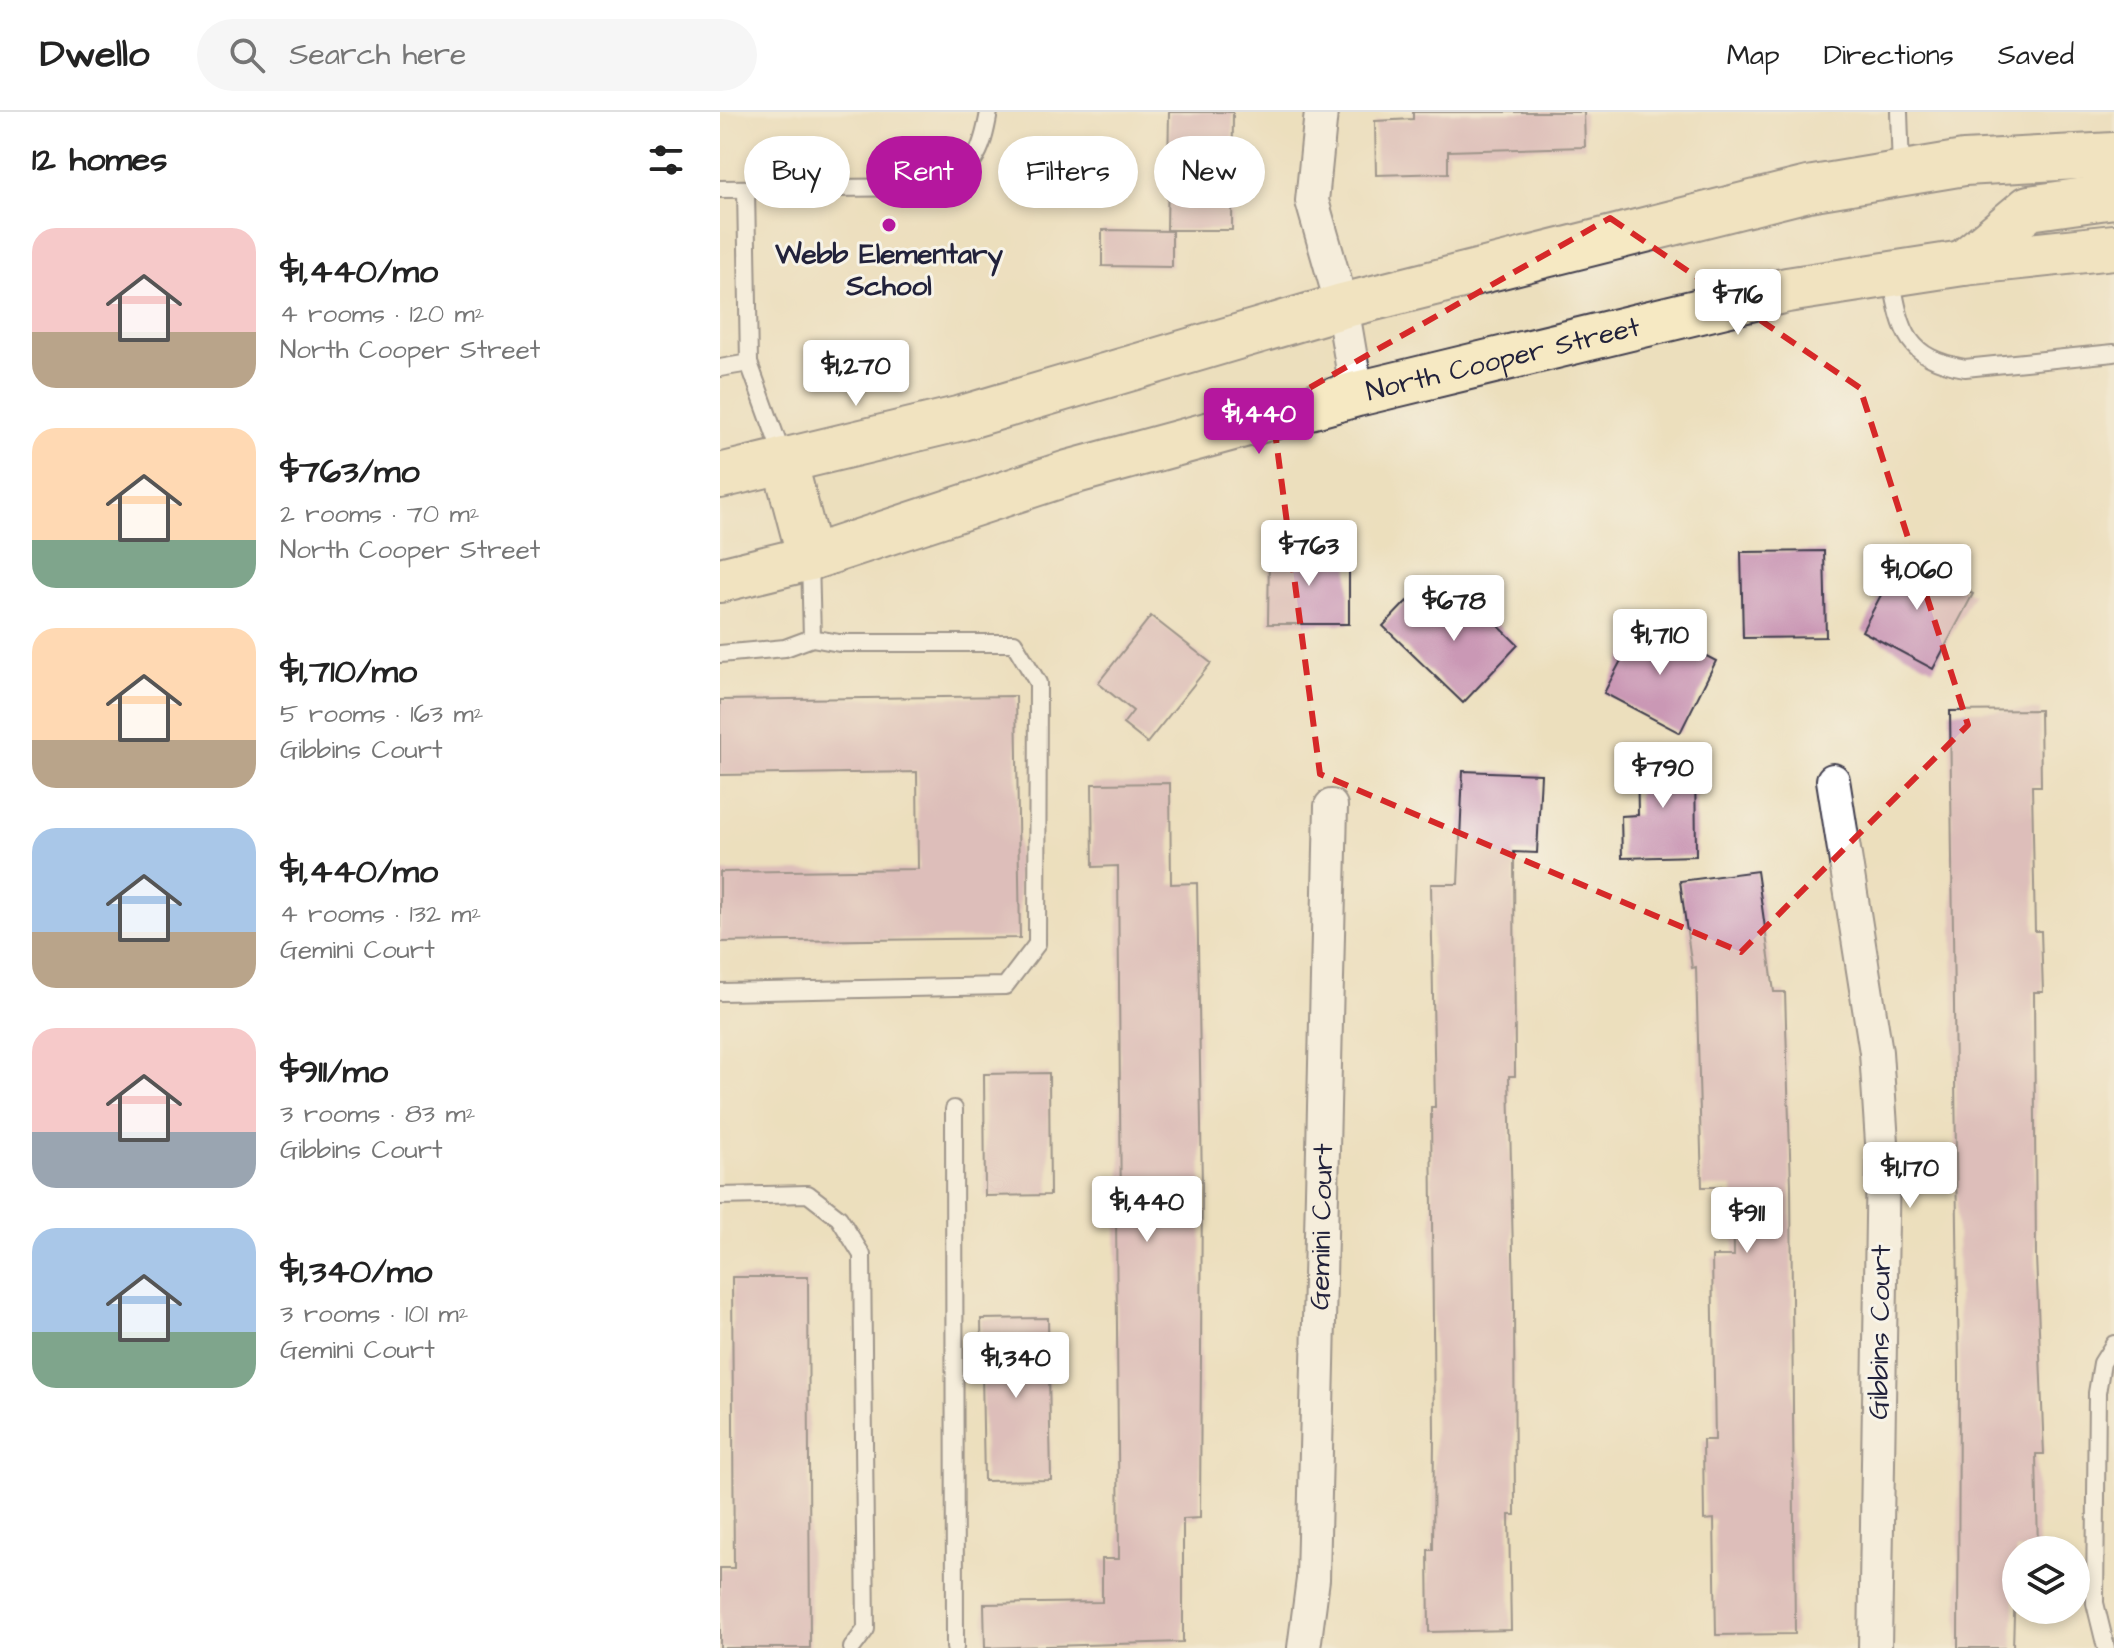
<!DOCTYPE html>
<html lang="en">
<head>
<meta charset="utf-8">
<style>
  body { margin:0; font-family:"Architects Daughter",sans-serif; background:#f6f6f6; color:#222; height:100vh; display:flex; flex-direction:column; font-size:30px; white-space:nowrap }
  * { box-sizing:border-box; margin:0 }
  p { font-size:26px; color:#767676 }
  .icon { flex:none; width:44px; height:44px; fill:none; stroke:currentColor; stroke-width:2; stroke-linecap:round; stroke-linejoin:round }
  .map { position:relative; flex:1; overflow:hidden }
  .side { display:flex; flex-direction:column; background:#fff; width:720px }
  .side>* { flex:none }
  .banner { position:absolute; left:24px; top:24px; width:760px; height:72px; display:flex; gap:16px }
  .tools { position:absolute; left:1282px; top:1424px; display:grid; gap:16px }
  .tools a { display:grid; place-items:center; width:88px; height:88px; border-radius:50%; background:#fff; box-shadow:0 4px 12px #0003; font-size:40px }
  .price { position:absolute; translate:-50% -68px; padding:0 18px; border-radius:8px; background:#fff; color:#222; font-size:26px; line-height:52px; filter:drop-shadow(0 2px 4px #0008) }
  .price::after { content:''; position:absolute; left:50%; top:48px; width:24px; height:18px; margin-left:-12px; background:inherit; clip-path:polygon(0 0,100% 0,50% 100%) }
  .price.active { background:#b5179e; color:#fff }
  ul { padding:0; list-style:none }
  li { display:flex; align-items:center; gap:24px; height:200px; padding:0 32px }
  li span { display:grid; place-items:center; flex:none; width:224px; height:160px; border-radius:24px; color:#555 }
  li>.icon { margin-inline-start:auto }
  span .icon { width:96px; height:96px; fill:#fffc; stroke-width:1 }
  li b { font-size:34px }
  h2 { display:flex; justify-content:space-between; align-items:center; height:96px; padding:0 32px; font-size:34px }
  .chip { padding:0 28px; border-radius:36px; background:#fff; box-shadow:0 4px 12px #0003; font-size:28px; line-height:72px }
  .chip.active { background:#b5179e; color:#fff }
  header { display:flex; align-items:center; gap:48px; box-sizing:border-box; height:112px; padding:0 40px; background:#fff; border-bottom:2px solid #e0e0e0 }
  header strong { font-size:38px }
  nav { display:flex; gap:44px; margin-inline-start:auto; font-size:28px }
  .search { width:560px; height:72px; background:#f6f6f6; display:flex; align-items:center; gap:20px; box-sizing:border-box; padding:0 28px; border-radius:44px; color:#767676; font-size:30px }
  main { display:flex; flex:1; min-height:0 }
  .map>svg:first-child { display:block }
</style>
</head>
<body>
<header>
<strong>Dwello</strong>
<div class="search"><svg class="icon" aria-label="search" viewBox="0 0 24 24"><circle cx="10" cy="10" r="6"/><path d="M15 15l6 6"/></svg>Search here</div>
<nav><a>Map</a><a>Directions</a><a>Saved</a></nav>
</header>
<main>
<section class="side">
<h2>12 homes<svg class="icon" aria-label="filters" viewBox="0 0 24 24"><path d="M4 7h16M4 17h16"/><circle cx="9" cy="7" r="2"/><circle cx="15" cy="17" r="2"/></svg></h2>
<ul>
<li><span style="background:linear-gradient(#f6c9c9 65%,#b9a48a 0)"><svg class="icon" aria-label="home" viewBox="0 0 24 24"><path d="M3 11l9-7 9 7M6 9v11h12V9"/></svg></span><div><b>$1,440/mo</b><p>4 rooms · 120 m²</p><p>North Cooper Street</p></div></li>
<li><span style="background:linear-gradient(#ffd9b3 70%,#7fa58c 0)"><svg class="icon" aria-label="home" viewBox="0 0 24 24"><path d="M3 11l9-7 9 7M6 9v11h12V9"/></svg></span><div><b>$763/mo</b><p>2 rooms · 70 m²</p><p>North Cooper Street</p></div></li>
<li><span style="background:linear-gradient(#ffd9b3 70%,#b9a48a 0)"><svg class="icon" aria-label="home" viewBox="0 0 24 24"><path d="M3 11l9-7 9 7M6 9v11h12V9"/></svg></span><div><b>$1,710/mo</b><p>5 rooms · 163 m²</p><p>Gibbins Court</p></div></li>
<li><span style="background:linear-gradient(#a9c7e8 65%,#b9a48a 0)"><svg class="icon" aria-label="home" viewBox="0 0 24 24"><path d="M3 11l9-7 9 7M6 9v11h12V9"/></svg></span><div><b>$1,440/mo</b><p>4 rooms · 132 m²</p><p>Gemini Court</p></div></li>
<li><span style="background:linear-gradient(#f6c9c9 65%,#9aa5b1 0)"><svg class="icon" aria-label="home" viewBox="0 0 24 24"><path d="M3 11l9-7 9 7M6 9v11h12V9"/></svg></span><div><b>$911/mo</b><p>3 rooms · 83 m²</p><p>Gibbins Court</p></div></li>
<li><span style="background:linear-gradient(#a9c7e8 65%,#7fa58c 0)"><svg class="icon" aria-label="home" viewBox="0 0 24 24"><path d="M3 11l9-7 9 7M6 9v11h12V9"/></svg></span><div><b>$1,340/mo</b><p>3 rooms · 101 m²</p><p>Gemini Court</p></div></li>
</ul>
</section>
<div class="map">
<svg width="1394" height="1536" viewBox="0 0 1394 1536">
  <rect width="100%" height="100%" fill="#f7f3e8"/>
  <filter id="ink" filterUnits="userSpaceOnUse"><feTurbulence type="fractalNoise" baseFrequency=".0125" numOctaves="2"/><feDisplacementMap in="SourceGraphic" scale="16" xChannelSelector="R" yChannelSelector="G"/><feConvolveMatrix kernelMatrix="1 2 1 2 8 2 1 2 1" color-interpolation-filters="sRGB"/></filter>
  <filter id="wash" filterUnits="userSpaceOnUse"><feTurbulence type="fractalNoise" baseFrequency=".006" numOctaves="4" result="noise"/><feDisplacementMap in="SourceGraphic" scale="32" xChannelSelector="R" yChannelSelector="G"/><feGaussianBlur stdDeviation="1.8" result="paint"/><feColorMatrix in="noise" values="0 0 0 0 0 0 0 0 0 0 0 0 0 0 0 0 0 1.4 0 .05"/><feComposite in="paint" operator="in"/></filter>
  <g filter="url(#wash)">
    <rect width="100%" height="100%" fill="#ecdfbd"/>
    <g id="blocks">
      <g fill="#ca98b5">
        <path d="M 449,0 L 513,0 L 512,118 L 447,118 Z"/>
        <path d="M 693,0 L 864,0 L 865,35 L 728,39 L 728,61 L 656,63 L 655,9 L 693,7 Z"/>
        <path d="M 382,118 L 452,119 L 452,155 L 382,154 Z"/>
        <path d="M 549,439 L 629,440 L 629,512 L 548,512 Z"/>
        <path d="M 1104,439 L 1106,525 L 1023,526 L 1021,440 Z"/>
        <path d="M 1182,443 L 1253,482 L 1213,557 L 1142,519 Z"/>
        <path d="M 740,476 L 798,533 L 743,591 L 663,514 L 687,489 L 708,509 Z"/>
        <path d="M 431,504 L 491,551 L 427,631 L 403,612 L 413,599 L 378,571 Z"/>
        <path d="M 921,510 L 996,549 L 960,621 L 884,581 Z"/>
        <path d="M 296,584 L 300,826 L 0,830 L 0,760 L 198,757 L 197,660 L 0,663 L 0,588 Z"/>
        <path d="M 1320,598 L 1321,674 L 1312,674 L 1315,819 L 1321,819 L 1323,880 L 1314,880 L 1316,1144 L 1324,1342 L 1316,1342 L 1318,1438 L 1296,1438 L 1293,1536 L 1238,1536 L 1239,1261 L 1230,599 Z"/>
        <path d="M 975,644 L 976,744 L 902,746 L 901,704 L 918,703 L 917,645 Z"/>
        <path d="M 743,659 L 821,662 L 817,741 L 794,740 L 795,964 L 789,964 L 794,1186 L 795,1403 L 789,1403 L 791,1518 L 709,1520 L 708,1438 L 713,1438 L 714,1322 L 711,995 L 715,995 L 711,772 L 738,772 Z"/>
        <path d="M 450,671 L 451,772 L 477,771 L 482,1073 L 480,1406 L 463,1407 L 463,1530 L 265,1536 L 264,1492 L 382,1490 L 382,1447 L 399,1447 L 396,1103 L 401,1103 L 398,754 L 373,755 L 372,672 Z"/>
        <path d="M 1037,759 L 1054,880 L 1065,880 L 1071,1074 L 1075,1522 L 996,1523 L 994,1407 L 984,1408 L 983,1328 L 995,1328 L 992,1144 L 1014,1144 L 1013,1075 L 982,1075 L 976,855 L 972,856 L 960,769 Z"/>
        <path d="M 329,961 L 330,1083 L 265,1084 L 264,962 Z"/>
        <path d="M 12,1165 L 88,1165 L 90,1536 L 0,1536 L 0,1456 L 14,1456 Z"/>
        <path d="M 328,1206 L 331,1368 L 264,1369 L 261,1207 Z"/>
      </g>
    </g>
  </g>
  <g filter="url(#ink)">
    <use href="#blocks" fill-opacity="0" stroke="#403e4e" stroke-width="2"/>
    <g fill="none" stroke-linecap="round" stroke-linejoin="round">
      <defs>
        <g id="service">
          <path d="M 1179,0 L 1181,58"/>
          <path d="M 0,77 L 213,75 C 254,61 262,41 269,0"/>
          <path d="M 26,77 L 29,251 L 63,345"/>
          <path d="M 1171,164 C 1181,217 1184,246 1245,256 L 1394,241"/>
          <path d="M 0,256 L 29,251"/>
          <path d="M 0,542 L 65,536 L 92,526"/>
          <path d="M 0,880 L 285,874 L 317,832 L 318,571 L 294,531 L 119,531 L 92,526 L 90,448"/>
          <path d="M 234,997 L 235,1536"/>
          <path d="M 0,1084 L 88,1082 L 119,1106 L 142,1143 L 146,1517 L 132,1536"/>
          <path d="M 1386,1536 L 1375,1491 L 1377,1281 L 1382,1251 L 1394,1232"/>
        </g>
        <g id="minor">
          <path d="M 601,0 L 592,89 L 622,194 L 637,282"/>
          <path d="M 1113,668 L 1156,940 L 1163,1046 L 1155,1536"/>
          <path id="s1" d="M 584,1536 L 593,1467 L 611,694"/>
        </g>
        <g id="secondary">
          <path d="M 1243,151 L 1309,96 L 1394,84"/>
          <path d="M 64,348 L 90,446"/>
          <path d="M 0,364 L 242,306 L 622,194 L 1088,77 L 1244,51 L 1394,43"/>
          <path id="s2" d="M 0,468 L 90,446 L 348,361 L 637,282 L 1067,178 L 1243,151 L 1394,135"/>
        </g>
      </defs>
      <use href="#service" stroke="#403e4e" stroke-width="20"/>
      <use href="#minor" stroke="#403e4e" stroke-width="36"/>
      <use href="#secondary" stroke="#403e4e" stroke-width="48"/>
      <use href="#service" stroke="#fff" stroke-width="16"/>
      <use href="#minor" stroke="#fff" stroke-width="32"/>
      <use href="#secondary" stroke="#f6e9c3" stroke-width="44"/>
    </g>
  </g>
  <path d="M0 0H1394V1536H0ZM 890,106 L 1140,276 L 1248,613 L 1021,840 L 600,662 L 552,297 Z" fill="#ecdfbd" fill-opacity=".55" fill-rule="evenodd"/>
  <path fill="none" stroke="#d62828" stroke-width="6" stroke-dasharray="16 10" stroke-linejoin="round" d="M 890,106 L 1140,276 L 1248,613 L 1021,840 L 600,662 L 552,297 Z"/>
  <circle fill="#b5179e" stroke="#f7f3e8" stroke-width="3" cx="169" cy="113" r="8"/>
  <g text-anchor="middle" dominant-baseline="central" stroke-width="6" stroke-linejoin="round" paint-order="stroke">
    <g font-size="28" font-weight="bold" fill="#22223b" stroke="#f7f3e8">
      <text x="169" y="142">Webb Elementary<tspan x="169" dy="32">School</tspan></text>
    </g>
    <g font-size="28" fill="#22223b" stroke="#f7f3e8">
      <text stroke="none"><textPath href="#s2" startOffset="814">North Cooper Street</textPath></text>
      <text stroke="none"><textPath href="#s1" startOffset="422">Gemini Court</textPath></text>
      <text transform="translate(1160 1220) rotate(-89)">Gibbins Court</text>
    </g>
  </g>
</svg>
<div class="tools">
<a><svg class="icon" aria-label="layers" viewBox="0 0 24 24"><path d="M12 4l9 5-9 5-9-5zM3 14l9 5 9-5"/></svg></a>
</div>
<b class="price" style="left:1018px;top:225px">$716</b>
<b class="price" style="left:136px;top:296px">$1,270</b>
<b class="price active" style="left:539px;top:344px">$1,440</b>
<b class="price" style="left:589px;top:476px">$763</b>
<b class="price" style="left:1197px;top:500px">$1,060</b>
<b class="price" style="left:734px;top:531px">$678</b>
<b class="price" style="left:940px;top:565px">$1,710</b>
<b class="price" style="left:943px;top:698px">$790</b>
<b class="price" style="left:1190px;top:1098px">$1,170</b>
<b class="price" style="left:427px;top:1132px">$1,440</b>
<b class="price" style="left:1027px;top:1143px">$911</b>
<b class="price" style="left:296px;top:1288px">$1,340</b>
<div class="banner">
<a class="chip">Buy</a>
<a class="chip active">Rent</a>
<a class="chip">Filters</a>
<a class="chip">New</a>
</div>
</div>
</main>
</body>
</html>
